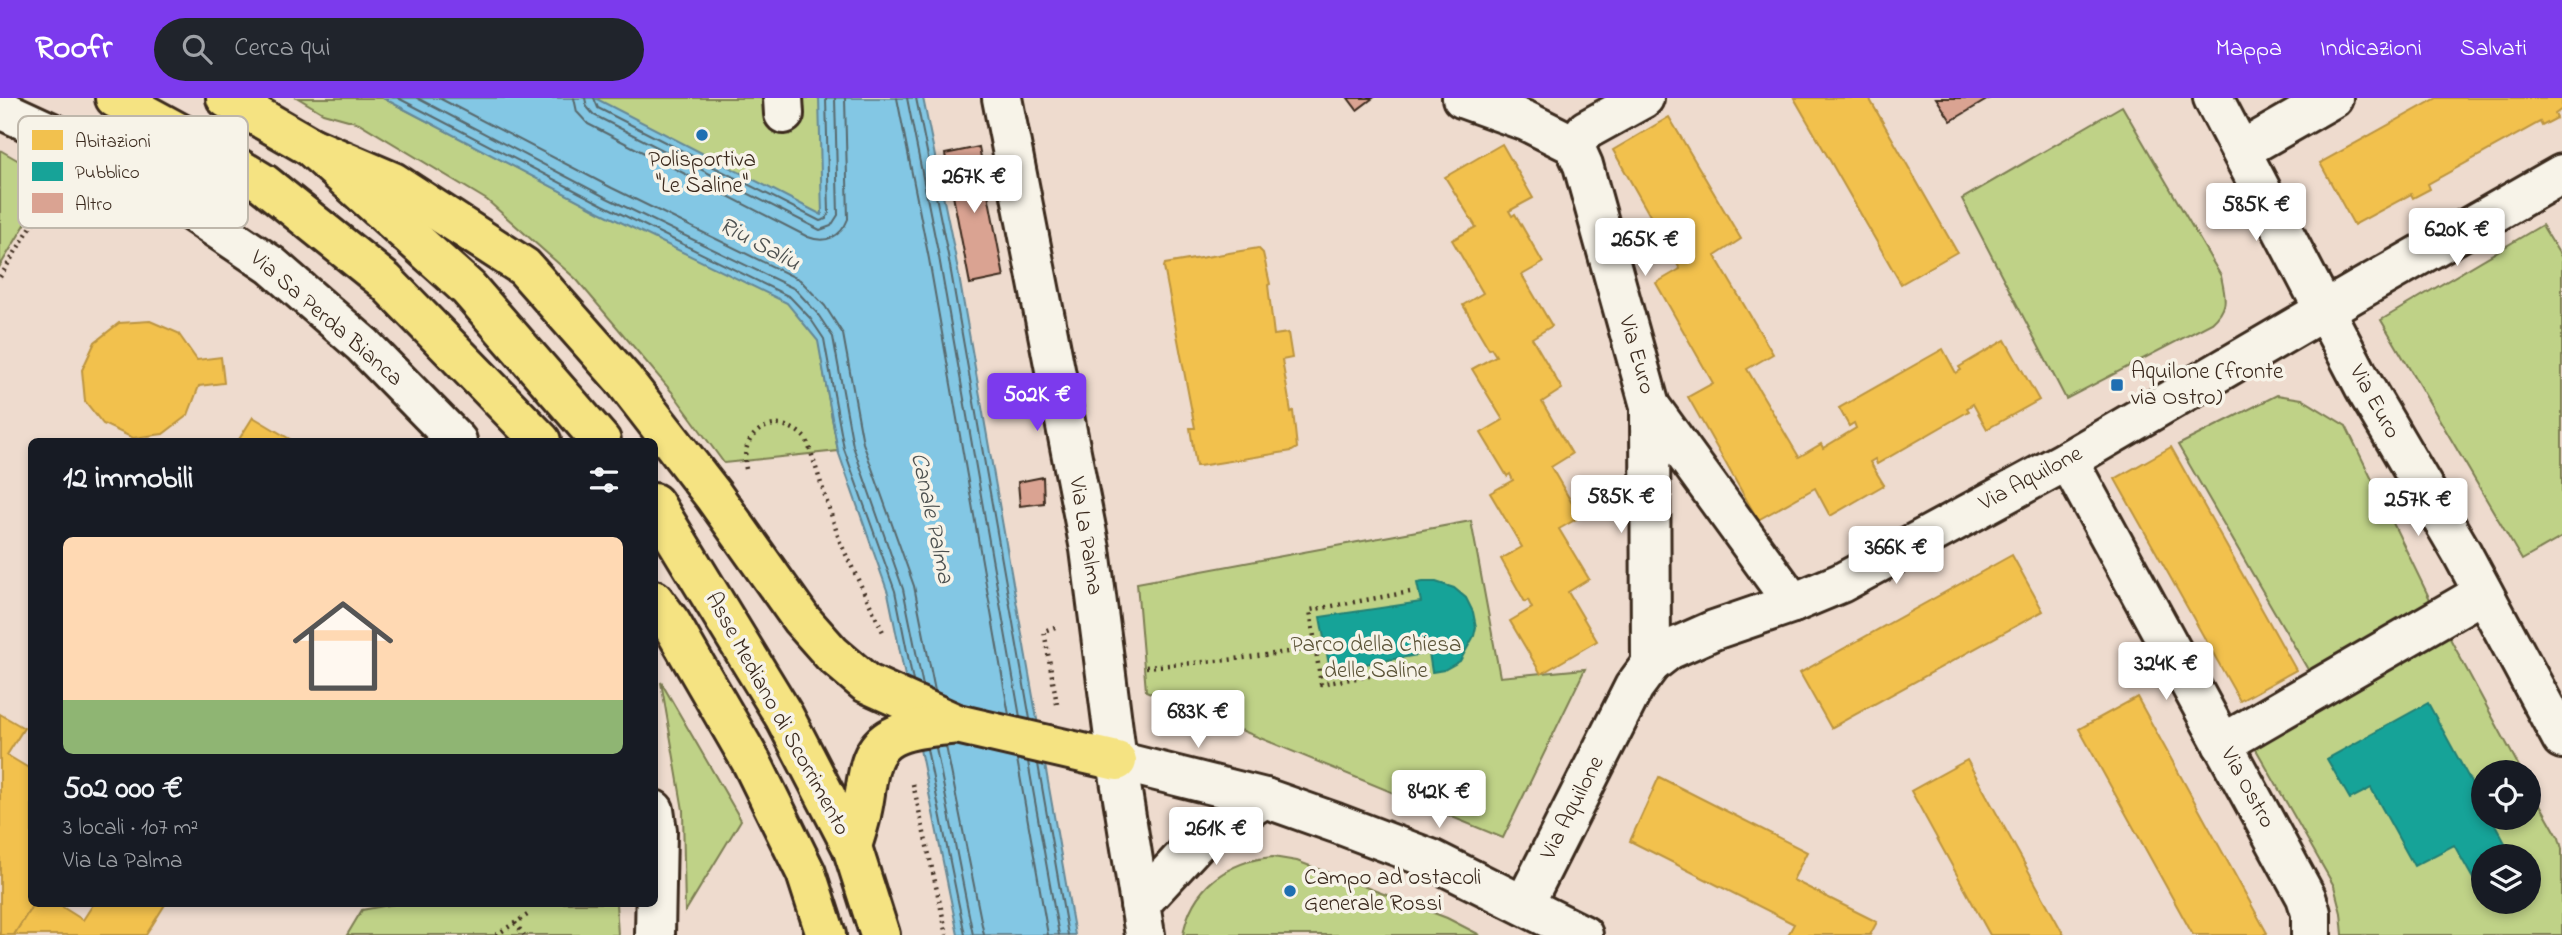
<!DOCTYPE html>
<html lang="it">
<head>
<meta charset="utf-8">
<style>
  body { margin:0; font-family:"Indie Flower",sans-serif; background:#20242c; color:#f1f3f6; height:100vh; display:flex; flex-direction:column; font-size:26px; white-space:nowrap }
  * { box-sizing:border-box; margin:0 }
  p { font-size:23px; color:#9ea1a6 }
  .icon { flex:none; width:38px; height:38px; fill:none; stroke:currentColor; stroke-width:2; stroke-linecap:round; stroke-linejoin:round }
  .map { position:relative; flex:1; overflow:hidden }
  .side { position:absolute; left:28px; top:340px; width:630px; height:469px; display:flex; flex-direction:column; background:#171b24; border-radius:10px; box-shadow:0 4px 10px #0003 }
  .side>* { flex:none }
  .tools { position:absolute; left:2471px; top:662px; display:grid; gap:14px }
  .tools a { display:grid; place-items:center; width:70px; height:70px; border-radius:50%; background:#171b24; box-shadow:0 4px 10px #0003; font-size:35px }
  .price { position:absolute; translate:-50% -60px; padding:0 16px; border-radius:7px; background:#fff; color:#222; font-size:23px; line-height:46px; filter:drop-shadow(0 2px 4px #0008) }
  .price::after { content:''; position:absolute; left:50%; top:42px; width:21px; height:16px; margin-left:-10px; background:inherit; clip-path:polygon(0 0,100% 0,50% 100%) }
  .price.active { background:#7c3aed; color:#fff }
  ul { padding:0; list-style:none }
  li { display:grid; align-content:center; gap:14px; height:371px; padding:0 35px }
  li+li { border-top:2px solid #363941 }
  li span { display:grid; place-items:center; height:217px; border-radius:10px; color:#555 }
  li>.icon { margin-inline-start:auto }
  span .icon { width:126px; height:126px; fill:#fffc; stroke-width:1 }
  li b { font-size:30px }
  h2 { display:flex; justify-content:space-between; align-items:center; height:84px; padding:0 35px; font-size:30px }
  header { display:flex; align-items:center; gap:42px; box-sizing:border-box; height:98px; padding:0 35px; background:#7c3aed; color:#fff }
  header strong { font-size:33px }
  nav { display:flex; gap:38px; margin-inline-start:auto; font-size:24px }
  .search { width:490px; height:63px; background:#20242c; display:flex; align-items:center; gap:18px; box-sizing:border-box; padding:0 24px; border-radius:38px; color:#9ea1a6; font-size:26px }
  .map>svg:first-child { display:block }
</style>
</head>
<body>
<header>
<strong>Roofr</strong>
<div class="search"><svg class="icon" aria-label="search" viewBox="0 0 24 24"><circle cx="10" cy="10" r="6"/><path d="M15 15l6 6"/></svg>Cerca qui</div>
<nav><a>Mappa</a><a>Indicazioni</a><a>Salvati</a></nav>
</header>
<div class="map">
<svg width="2562" height="837" viewBox="0 0 2562 837">
  <rect width="100%" height="100%" fill="#eedbce"/>
  <filter id="ink" filterUnits="userSpaceOnUse"><feTurbulence type="fractalNoise" baseFrequency=".0143" numOctaves="2"/><feDisplacementMap in="SourceGraphic" scale="14" xChannelSelector="R" yChannelSelector="G"/><feConvolveMatrix kernelMatrix="1 2 1 2 8 2 1 2 1" color-interpolation-filters="sRGB"/></filter>
  <g filter="url(#ink)">
    <g fill="#bfd287" stroke="#7d7e52" stroke-width="2" fill-rule="evenodd">
      <path d="M 298,0 L 383,0 L 609,118 L 429,0 L 919,0 L 821,258 L 838,353 L 724,365 L 672,294 L 577,182 L 487,102 L 359,25 L 323,15 Z"/>
      <path d="M 2122,8 L 2221,178 C 2225,199 2230,209 2212,225 L 2066,301 L 1962,101 Z"/>
      <path d="M 0,52 L 52,82 L 0,168 Z"/>
      <path d="M 2542,127 L 2562,160 L 2562,439 L 2522,462 L 2381,222 Z"/>
      <path d="M 2277,297 L 2302,301 L 2346,328 L 2439,520 L 2522,674 L 2483,674 L 2483,719 L 2529,719 L 2529,687 L 2559,740 L 2562,751 L 2562,837 L 2343,837 L 2341,815 L 2334,788 L 2245,632 L 2318,589 L 2178,347 ZM 2483,758 L 2529,758 L 2529,803 L 2483,803 Z"/>
      <path d="M 1471,423 L 1500,579 L 1585,571 L 1503,740 L 1146,593 L 1137,485 Z"/>
      <path d="M 661,584 L 741,722 L 685,814 L 683,712 Z"/>
      <path d="M 1273,759 L 1297,763 L 1447,820 L 1480,837 L 1183,837 C 1191,790 1227,763 1273,759 Z"/>
      <path d="M 400,805 L 616,805 L 618,837 L 347,837 L 362,812 Z"/>
    </g>
    <path fill="#83c7e4" stroke="#668895" stroke-width="2" d="M 383,0 L 595,0 L 822,117 L 819,0 L 923,0 L 955,156 L 1075,837 L 958,837 L 888,495 L 838,353 L 818,243 L 787,205 L 600,114 Z"/>
    <g fill="#f2c14e" stroke="#bb9440" stroke-width="2">
      <path d="M 1794,0 L 1869,0 L 1957,154 L 1901,186 Z"/>
      <path d="M 2437,0 L 2562,0 L 2562,11 L 2555,16 L 2557,20 L 2542,28 L 2540,24 L 2428,86 L 2430,91 L 2413,100 L 2411,96 L 2354,127 L 2320,65 Z"/>
      <path d="M 1669,19 L 1741,141 L 1715,158 L 1773,256 L 1747,271 L 1799,359 L 1821,346 L 1823,350 L 1856,330 L 1854,325 L 1849,328 L 1839,310 L 1943,251 L 1956,275 L 1961,272 L 1959,269 L 2005,242 L 2039,302 L 1987,331 L 1973,306 L 1967,310 L 1969,313 L 1877,366 L 1875,361 L 1870,364 L 1884,387 L 1830,418 L 1815,390 L 1758,422 L 1688,299 L 1713,285 L 1656,185 L 1680,171 L 1613,52 Z"/>
      <path d="M 1502,46 L 1533,100 L 1509,113 L 1512,118 L 1515,116 L 1543,165 L 1522,177 L 1552,228 L 1532,240 L 1562,291 L 1542,304 L 1572,356 L 1551,369 L 1580,419 L 1559,431 L 1589,481 L 1568,494 L 1597,543 L 1541,576 L 1510,523 L 1532,510 L 1528,502 L 1525,504 L 1501,461 L 1522,449 L 1490,395 L 1513,382 L 1510,376 L 1507,378 L 1481,335 L 1503,322 L 1472,271 L 1496,258 L 1491,250 L 1489,251 L 1463,207 L 1483,195 L 1452,142 L 1476,129 L 1445,79 Z"/>
      <path d="M 1258,150 L 1263,155 L 1270,186 L 1268,187 L 1274,237 L 1288,235 L 1292,260 L 1282,262 L 1291,314 L 1293,313 L 1297,350 L 1292,353 L 1199,368 L 1196,368 L 1190,330 L 1195,330 L 1164,169 L 1165,166 Z"/>
      <path d="M 150,223 L 178,235 L 197,262 L 221,259 L 224,285 L 199,288 L 188,317 L 163,336 L 133,340 L 103,326 L 85,303 L 82,272 L 95,244 L 119,225 Z"/>
      <path d="M 253,319 L 293,343 L 238,343 Z"/>
      <path d="M 2171,349 L 2296,572 L 2240,603 L 2115,381 Z"/>
      <path d="M 2012,457 L 2043,513 L 1831,630 L 1800,575 Z"/>
      <path d="M 2137,599 L 2267,835 L 2263,837 L 2193,837 L 2079,631 Z"/>
      <path d="M 0,616 L 24,630 L 7,657 L 32,672 L 32,805 L 34,805 L 14,837 L 0,837 Z"/>
      <path d="M 1967,662 L 2064,837 L 1990,837 L 1911,693 Z"/>
      <path d="M 1659,679 L 1807,754 L 1793,782 L 1877,824 L 1870,837 L 1788,837 L 1794,826 L 1630,743 Z"/>
      <path d="M 34,805 L 56,805 L 83,822 L 94,805 L 166,805 L 146,837 L 14,837 Z"/>
    </g>
    <g fill="#17a398" stroke="#227f73" stroke-width="2">
      <path d="M 1423,484 L 1436,484 L 1454,490 L 1466,500 L 1473,514 L 1476,529 L 1474,538 L 1460,563 L 1444,572 L 1432,574 L 1429,555 L 1330,572 L 1320,519 L 1421,504 L 1417,485 Z"/>
      <path d="M 2428,605 L 2483,706 L 2483,719 L 2491,719 L 2512,758 L 2483,758 L 2483,782 L 2476,786 L 2454,747 L 2414,768 L 2371,690 L 2350,701 L 2327,661 Z"/>
    </g>
    <g fill="none" stroke-linecap="round" stroke-linejoin="round">
      <g stroke="#58696d" stroke-width="2">
        <path d="M 398,0 L 603,107 L 790,199 L 810,220 L 824,241 L 844,351 L 895,493 L 913,583"/>
        <path d="M 417,0 L 607,100 L 795,191 L 817,215 L 833,239 L 853,348 L 903,491 L 923,588"/>
        <path d="M 439,0 L 612,90 L 800,182 L 825,208 L 843,236 L 863,345 L 914,488 L 935,593"/>
        <path d="M 574,0 L 577,14 L 588,26 L 808,139 C 826,146 841,139 848,121 L 845,0"/>
        <path d="M 585,0 L 587,9 L 594,17 L 820,132 L 831,128 L 838,117 L 835,0"/>
        <path d="M 594,0 L 598,10 L 820,123 L 826,121 L 829,115 L 826,0"/>
        <path d="M 897,0 L 929,161 L 1009,617"/>
        <path d="M 907,0 L 939,159 L 1020,619"/>
        <path d="M 916,0 L 948,157 L 1030,621"/>
        <path d="M 946,648 L 984,837"/>
        <path d="M 936,650 L 973,837"/>
        <path d="M 927,651 L 965,837"/>
        <path d="M 1017,661 L 1048,837"/>
        <path d="M 1028,664 L 1059,837"/>
        <path d="M 1038,666 L 1068,837"/>
      </g>
    </g>
    <g fill="#daa392" stroke="#3b2a1e" stroke-width="2">
      <path d="M 1348,0 L 1373,0 L 1357,12 Z"/>
      <path d="M 1936,0 L 1990,0 L 1951,23 Z"/>
      <path d="M 979,49 L 1004,179 L 970,186 L 945,56 Z"/>
      <path d="M 1043,379 L 1044,405 L 1020,408 L 1018,384 Z"/>
    </g>
    <g fill="none" stroke-linecap="round" stroke-linejoin="round">
      <defs>
        <g id="street">
          <path d="M 783,0 L 784,16"/>
          <path d="M 1002,0 L 1090,451 L 1117,663"/>
          <path d="M 1462,0 L 1526,23 L 1574,47"/>
          <path d="M 1644,0 L 1586,32 L 1574,47 L 1583,67 L 1650,308 L 1651,566"/>
          <path d="M 2213,0 L 2365,290 L 2462,455 L 2562,641"/>
          <path d="M 0,11 L 65,41 L 164,95 L 271,167 L 363,247 L 457,343"/>
          <path d="M 2242,52 L 2333,0"/>
          <path d="M 1650,308 L 1793,505"/>
          <path d="M 2068,362 L 2306,799 L 2311,815 L 2311,837"/>
          <path d="M 2222,646 L 2483,495"/>
          <path d="M 654,712 L 657,733 L 655,837"/>
          <path d="M 1524,807 L 1634,589 L 1651,566 L 1669,552 L 1714,532 L 1793,505 L 1841,485 L 2068,362 L 2359,192 L 2562,76"/>
        </g>
        <g id="secondary">
          <path d="M 1140,806 L 1203,738 L 1265,700"/>
          <path d="M 1145,837 L 1117,663 L 1265,700 L 1336,725 L 1431,761 L 1583,837"/>
        </g>
        <g id="highway">
          <path d="M 115,0 L 185,38 L 263,85 L 385,183 L 541,343"/>
          <path d="M 226,0 L 311,49 L 468,190 L 601,343"/>
          <path d="M 311,49 L 393,84 L 524,169 L 623,281 L 713,397 L 801,521 L 832,556 L 866,585 L 957,626 L 1117,663"/>
          <path d="M 654,405 L 784,618 L 852,749 L 880,837"/>
          <path d="M 654,502 L 671,525 L 752,665 L 806,775 L 826,837"/>
          <path d="M 852,749 C 855,737 860,725 862,712 C 868,687 865,653 892,639 C 910,629 937,629 957,626"/>
        </g>
      </defs>
      <use href="#street" stroke="#3b2a1e" stroke-width="44"/>
      <use href="#secondary" stroke="#3b2a1e" stroke-width="44"/>
      <use href="#highway" stroke="#3b2a1e" stroke-width="44"/>
      <g stroke="#3b2a1e" stroke-width="4.5" stroke-dasharray="2 5" stroke-linecap="butt">
        <path d="M 0,179 L 59,83"/>
        <path d="M 746,371 C 738,331 780,311 807,342 L 840,444 L 884,536"/>
        <path d="M 1410,494 L 1310,512 L 1321,586 L 1423,569"/>
        <path d="M 1146,569 L 1228,562 L 1325,549"/>
        <path d="M 1057,606 L 1044,533 L 1058,528"/>
        <path d="M 913,686 L 947,837"/>
        <path d="M 515,825 L 524,837"/>
        <path d="M 496,837 L 529,816"/>
      </g>
      <use href="#street" stroke="#f7f3e8" stroke-width="38"/>
      <use href="#secondary" stroke="#f7f3e8" stroke-width="38"/>
      <use href="#highway" stroke="#f5e382" stroke-width="38"/>
    </g>
  </g>
  <g fill="#1f6fb2" stroke="#f7f3e8" stroke-width="2.5">
    <circle cx="702" cy="37" r="7"/>
    <rect x="2110" y="280" width="14" height="14" rx="3.5"/>
    <circle cx="1290" cy="793" r="7"/>
  </g>
  <g text-anchor="middle" dominant-baseline="central" stroke-width="7" stroke-linejoin="round" paint-order="stroke">
    <g font-size="23" fill="#3b2a1e" stroke="#f7f3e8" text-anchor="start">
      <text x="702" y="62" text-anchor="middle">Polisportiva<tspan x="702" dy="26">"Le Saline"</tspan></text>
      <text x="2131" y="274">Aquilone (fronte<tspan x="2131" dy="26">via Ostro)</tspan></text>
      <text x="1304" y="780">Campo ad ostacoli<tspan x="1304" dy="26">Generale Rossi</tspan></text>
    </g>
    <g font-size="23" fill="#3b2a1e" stroke="#f7f3e8">
      <text transform="translate(326 221) rotate(41)">Via Sa Perda Bianca</text>
      <text transform="translate(1636 257) rotate(74)">Via Euro</text>
      <text transform="translate(2374 304) rotate(61)">Via Euro</text>
      <text transform="translate(2031 381) rotate(-28)">Via Aquilone</text>
      <text transform="translate(1085 438) rotate(81)">Via La Palma</text>
      <text transform="translate(777 616) rotate(61)">Asse Mediano di Scorrimento</text>
      <text transform="translate(2247 690) rotate(61)">Via Ostro</text>
      <text transform="translate(1573 710) rotate(-63)">Via Aquilone</text>
    </g>
    <g font-size="23" fill="#5c5438" stroke="#f7f3e8">
      <text x="1376" y="547">Parco della Chiesa<tspan x="1376" dy="26">delle Saline</tspan></text>
    </g>
    <g font-size="24" font-style="italic" fill="#4d5150" stroke="#f7f3e8">
      <text transform="translate(759 147) rotate(28)">Riu Saliu</text>
      <text transform="translate(931 420) rotate(78)">Canale Palma</text>
    </g>
  </g>
  <rect x="18" y="18" width="230" height="112" rx="10" fill="#f7f3e8" stroke="#bfb7ab" stroke-width="2"/>
  <rect x="32" y="32" width="31" height="20" fill="#f2c14e"/>
  <rect x="32" y="64" width="31" height="19" fill="#17a398"/>
  <rect x="32" y="95" width="31" height="20" fill="#daa392"/>
  <g font-size="19" fill="#3b2a1e">
    <text x="75" y="49">Abitazioni</text>
    <text x="75" y="80">Pubblico</text>
    <text x="75" y="112">Altro</text>
  </g>
</svg>
<div class="tools">
<a><svg class="icon" aria-label="locate" viewBox="0 0 24 24"><circle cx="12" cy="12" r="6"/><path d="M12 2v4M12 18v4M2 12h4M18 12h4"/></svg></a>
<a><svg class="icon" aria-label="layers" viewBox="0 0 24 24"><path d="M12 4l9 5-9 5-9-5zM3 14l9 5 9-5"/></svg></a>
</div>
<b class="price" style="left:974px;top:117px">267K €</b>
<b class="price" style="left:2256px;top:145px">585K €</b>
<b class="price" style="left:2457px;top:170px">620K €</b>
<b class="price" style="left:1645px;top:180px">265K €</b>
<b class="price active" style="left:1037px;top:335px">502K €</b>
<b class="price" style="left:1621px;top:437px">585K €</b>
<b class="price" style="left:2418px;top:440px">257K €</b>
<b class="price" style="left:1896px;top:488px">366K €</b>
<b class="price" style="left:2166px;top:604px">324K €</b>
<b class="price" style="left:1198px;top:652px">683K €</b>
<b class="price" style="left:1439px;top:732px">842K €</b>
<b class="price" style="left:1216px;top:769px">261K €</b>
<section class="side">
<h2>12 immobili<svg class="icon" aria-label="filters" viewBox="0 0 24 24"><path d="M4 7h16M4 17h16"/><circle cx="9" cy="7" r="2"/><circle cx="15" cy="17" r="2"/></svg></h2>
<ul>
<li><span style="background:linear-gradient(#ffd9b3 75%,#8fb573 0)"><svg class="icon" aria-label="home" viewBox="0 0 24 24"><path d="M3 11l9-7 9 7M6 9v11h12V9"/></svg></span><div><b>502 000 €</b><p>3 locali · 107 m²</p><p>Via La Palma</p></div></li>
</ul>
</section>
</div>
</body>
</html>
